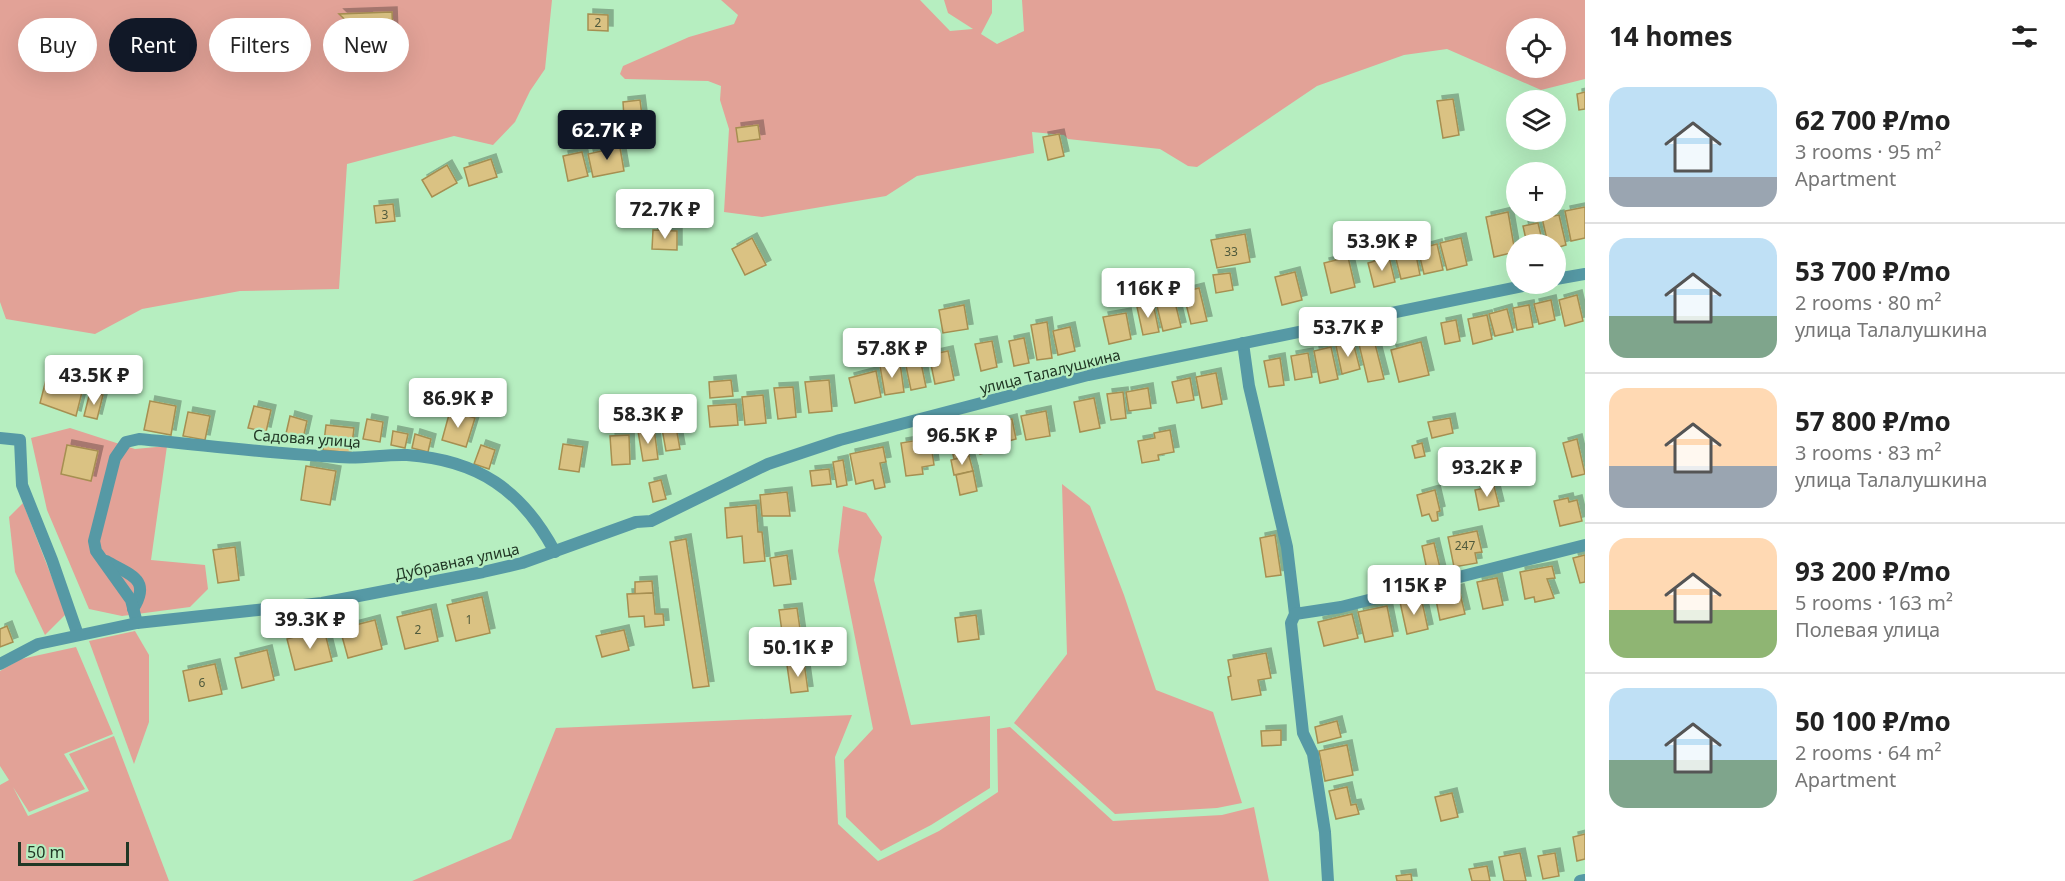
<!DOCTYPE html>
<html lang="en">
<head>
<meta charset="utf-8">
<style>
  body { margin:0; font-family:"Noto Sans",sans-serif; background:#f2f2f2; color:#222; height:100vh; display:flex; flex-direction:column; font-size:22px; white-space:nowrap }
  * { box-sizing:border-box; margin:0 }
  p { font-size:20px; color:#767676 }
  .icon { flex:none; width:33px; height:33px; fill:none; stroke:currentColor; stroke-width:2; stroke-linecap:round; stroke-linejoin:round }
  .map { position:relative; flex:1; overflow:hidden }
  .details { display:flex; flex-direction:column; background:#fff; width:480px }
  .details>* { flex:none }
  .guide { position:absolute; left:18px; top:18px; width:570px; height:54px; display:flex; gap:12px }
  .controls { position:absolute; left:1506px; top:18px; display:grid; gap:12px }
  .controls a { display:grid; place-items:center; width:60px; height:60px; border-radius:50%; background:#fff; box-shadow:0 6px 24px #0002; font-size:30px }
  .scale { position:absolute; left:18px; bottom:15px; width:111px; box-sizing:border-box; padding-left:6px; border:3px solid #213725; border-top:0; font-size:16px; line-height:21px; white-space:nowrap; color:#213725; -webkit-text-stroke:4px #b6eec0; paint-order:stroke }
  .price { position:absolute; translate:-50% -51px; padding:0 14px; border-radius:6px; background:#fff; color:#222; font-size:20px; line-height:39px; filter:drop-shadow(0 2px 3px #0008) }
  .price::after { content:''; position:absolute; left:50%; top:36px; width:18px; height:14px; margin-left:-9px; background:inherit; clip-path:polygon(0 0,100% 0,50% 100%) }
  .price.selected { background:#111827; color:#fff }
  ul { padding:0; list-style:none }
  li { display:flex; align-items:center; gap:18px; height:150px; padding:0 24px }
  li+li { border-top:2px solid #e0e0e0 }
  li span { display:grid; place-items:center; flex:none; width:168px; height:120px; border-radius:18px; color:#555 }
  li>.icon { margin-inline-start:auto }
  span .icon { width:72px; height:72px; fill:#fffc; stroke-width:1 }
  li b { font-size:26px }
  h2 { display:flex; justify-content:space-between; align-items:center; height:72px; padding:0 24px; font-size:26px }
  .pill { padding:0 21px; border-radius:27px; background:#fff; box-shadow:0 6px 24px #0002; font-size:21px; line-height:54px }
  .pill.selected { background:#111827; color:#fff }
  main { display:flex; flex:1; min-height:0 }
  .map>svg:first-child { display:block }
</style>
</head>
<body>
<main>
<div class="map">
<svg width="1585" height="881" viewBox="0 0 1585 881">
  <defs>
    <filter id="shadow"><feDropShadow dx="5" dy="-5" stdDeviation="0" flood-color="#0004"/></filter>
  </defs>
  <rect width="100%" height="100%" fill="#b6eec0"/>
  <g fill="#e2a297" fill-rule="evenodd">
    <path d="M 0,0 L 552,0 L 545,69 L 530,91 L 515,122 L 493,145 L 454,136 L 347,164 L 339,289 L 240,291 L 142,309 L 95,334 L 6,319 L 0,302 Z"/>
    <path d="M 721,0 L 920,0 L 950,31 L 973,29 L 948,13 L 944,0 L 992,0 L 992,13 L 981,34 L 997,44 L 1024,31 L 1022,0 L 1585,0 L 1585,79 L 1541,90 L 1447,49 L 1404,55 L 1317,86 L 1197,167 L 1188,166 L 1160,149 L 1068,139 L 1064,135 L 1032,132 L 1034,153 L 917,176 L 886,196 L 762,217 L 724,212 L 729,129 L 720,100 L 721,86 L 708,81 L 625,79 L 620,74 L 623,66 L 689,37 L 734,24 L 738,15 ZM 1516,28 L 1556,28 L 1556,68 L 1516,68 Z"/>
    <path d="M 70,428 L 135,449 L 167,446 L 151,560 L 205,565 L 208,589 L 190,607 L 122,616 L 89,609 L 47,510 L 31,438 Z"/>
    <path d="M 1062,484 L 1090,506 L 1124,595 L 1156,690 L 1213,712 L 1242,803 L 1217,808 L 1115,814 L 1014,723 L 1067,654 Z"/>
    <path d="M 23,503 L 66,614 L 45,635 L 15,572 L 9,517 Z"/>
    <path d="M 843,506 L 866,513 L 882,537 L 874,580 L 911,725 L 990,716 L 990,788 L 931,825 L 881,851 L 846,817 L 844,760 L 873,729 L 838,551 Z"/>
    <path d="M 135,631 L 149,655 L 149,722 L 134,764 L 89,641 Z"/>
    <path d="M 76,647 L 113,734 L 64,754 L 85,789 L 29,812 L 13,787 L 28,816 L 89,791 L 69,754 L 114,736 L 169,881 L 0,881 L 0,785 L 9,780 L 0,766 L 0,671 L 21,659 Z"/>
    <path d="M 852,715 L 835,757 L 838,824 L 878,861 L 939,831 L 998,792 L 997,729 L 1010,727 L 1113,821 L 1222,815 L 1254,807 L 1269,881 L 412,881 L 511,839 L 556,728 Z"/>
  </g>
  <g fill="#dac283" stroke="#a68f51" stroke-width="1.5" filter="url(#shadow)">
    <path d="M 392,12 L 393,37 L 379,38 L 379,25 L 361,35 L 339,14 Z"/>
    <path d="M 588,14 L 608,15 L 608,31 L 588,30 Z"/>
    <path d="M 1585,92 L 1585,109 L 1579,110 L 1577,94 Z"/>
    <path d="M 1453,99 L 1459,135 L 1443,138 L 1437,101 Z"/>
    <path d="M 640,100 L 642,116 L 624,118 L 623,102 Z"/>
    <path d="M 758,125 L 760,139 L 738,142 L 736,128 Z"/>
    <path d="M 1059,134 L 1064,156 L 1048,160 L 1043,137 Z"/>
    <path d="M 619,142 L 624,171 L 593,177 L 588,154 L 606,150 L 605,145 Z"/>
    <path d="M 582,152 L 588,176 L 568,181 L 563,156 Z"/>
    <path d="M 491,159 L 497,177 L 469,186 L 464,168 Z"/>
    <path d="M 447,165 L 457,183 L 432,197 L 422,180 Z"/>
    <path d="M 393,204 L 395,221 L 376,223 L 374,206 Z"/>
    <path d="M 1585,207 L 1585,238 L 1571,241 L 1565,211 Z"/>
    <path d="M 1508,212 L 1515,252 L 1494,257 L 1486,217 Z"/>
    <path d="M 1559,215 L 1566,245 L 1556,248 L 1556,244 L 1548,244 L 1542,218 Z"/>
    <path d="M 1538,223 L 1543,244 L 1527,244 L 1523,226 Z"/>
    <path d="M 653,230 L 677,231 L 677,250 L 652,249 Z"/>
    <path d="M 1245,234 L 1250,262 L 1217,268 L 1211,240 Z"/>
    <path d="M 752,238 L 766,265 L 745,275 L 732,249 Z"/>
    <path d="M 1461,238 L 1467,265 L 1447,270 L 1440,243 Z"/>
    <path d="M 1437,244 L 1443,270 L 1424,274 L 1418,249 Z"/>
    <path d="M 1415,250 L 1420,275 L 1401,279 L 1395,255 Z"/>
    <path d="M 1348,257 L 1355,287 L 1331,293 L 1324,263 Z"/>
    <path d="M 1389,257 L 1395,282 L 1374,287 L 1368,263 Z"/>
    <path d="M 1295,272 L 1302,300 L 1282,305 L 1275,277 Z"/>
    <path d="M 1230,273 L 1233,290 L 1216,293 L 1213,275 Z"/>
    <path d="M 1199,288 L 1207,321 L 1191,324 L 1183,292 Z"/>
    <path d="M 1577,295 L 1583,321 L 1565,326 L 1559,300 Z"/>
    <path d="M 1174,298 L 1181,327 L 1163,331 L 1156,302 Z"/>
    <path d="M 1551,300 L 1555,320 L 1539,324 L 1534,304 Z"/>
    <path d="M 1153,303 L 1159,332 L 1143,335 L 1137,307 Z"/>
    <path d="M 964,305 L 968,329 L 943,333 L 939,310 Z"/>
    <path d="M 1529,305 L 1533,327 L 1517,330 L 1513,308 Z"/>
    <path d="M 1507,309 L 1513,332 L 1495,336 L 1489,314 Z"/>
    <path d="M 1126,313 L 1131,339 L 1109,344 L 1103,317 Z"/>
    <path d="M 1487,315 L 1492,339 L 1473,344 L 1468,319 Z"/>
    <path d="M 1456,320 L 1460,341 L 1445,344 L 1441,323 Z"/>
    <path d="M 1047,322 L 1052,358 L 1037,360 L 1031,325 Z"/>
    <path d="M 1070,327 L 1075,351 L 1058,355 L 1053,331 Z"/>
    <path d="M 1373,336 L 1384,379 L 1368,382 L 1358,340 Z"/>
    <path d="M 1024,338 L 1029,363 L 1014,366 L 1009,341 Z"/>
    <path d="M 992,341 L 997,367 L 981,371 L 975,344 Z"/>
    <path d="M 1353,342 L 1360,369 L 1342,374 L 1336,346 Z"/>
    <path d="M 1421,342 L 1429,375 L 1399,382 L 1391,350 Z"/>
    <path d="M 1331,347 L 1338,379 L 1320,383 L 1314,351 Z"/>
    <path d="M 948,351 L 954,380 L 935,384 L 929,355 Z"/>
    <path d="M 1308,353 L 1312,377 L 1295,380 L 1291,356 Z"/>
    <path d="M 920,358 L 926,387 L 911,390 L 905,361 Z"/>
    <path d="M 1280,358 L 1284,385 L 1269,387 L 1264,361 Z"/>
    <path d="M 900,363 L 904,392 L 885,395 L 880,366 Z"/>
    <path d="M 876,371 L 881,397 L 855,403 L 849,378 Z"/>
    <path d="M 1216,373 L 1222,404 L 1202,408 L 1196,377 Z"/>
    <path d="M 47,376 L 73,383 L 71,389 L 82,392 L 76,416 L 40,403 Z"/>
    <path d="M 1190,378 L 1194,400 L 1177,403 L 1172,382 Z"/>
    <path d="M 731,380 L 733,396 L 710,398 L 709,382 Z"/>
    <path d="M 829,380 L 832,411 L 809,413 L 805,382 Z"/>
    <path d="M 793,387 L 796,417 L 778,419 L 774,388 Z"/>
    <path d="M 1148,388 L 1151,408 L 1129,411 L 1126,392 Z"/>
    <path d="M 90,392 L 103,395 L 97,419 L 84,416 Z"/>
    <path d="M 1123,392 L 1126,418 L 1111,420 L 1107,394 Z"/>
    <path d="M 763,395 L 766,423 L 745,425 L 742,397 Z"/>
    <path d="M 1094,398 L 1100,428 L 1080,432 L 1074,402 Z"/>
    <path d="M 150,401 L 176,406 L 171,435 L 144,430 Z"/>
    <path d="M 736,404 L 738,425 L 710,427 L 708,406 Z"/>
    <path d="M 254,406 L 271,410 L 266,432 L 248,428 Z"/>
    <path d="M 450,411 L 475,418 L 466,447 L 442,440 Z"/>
    <path d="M 1046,411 L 1050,436 L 1026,440 L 1021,416 Z"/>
    <path d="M 188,412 L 210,416 L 205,440 L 183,436 Z"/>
    <path d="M 290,416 L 307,421 L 302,443 L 285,438 Z"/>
    <path d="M 1450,418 L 1453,433 L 1432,438 L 1428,422 Z"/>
    <path d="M 367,419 L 383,422 L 380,442 L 363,439 Z"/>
    <path d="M 1012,419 L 1016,439 L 1001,443 L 996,423 Z"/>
    <path d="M 991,424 L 997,450 L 980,454 L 975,427 Z"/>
    <path d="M 326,425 L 354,428 L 351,453 L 323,450 Z"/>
    <path d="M 676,427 L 680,449 L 666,451 L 662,429 Z"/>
    <path d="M 654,428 L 658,459 L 643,461 L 638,431 Z"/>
    <path d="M 964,429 L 969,456 L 954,459 L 948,432 Z"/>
    <path d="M 1170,430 L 1174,452 L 1158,455 L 1159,460 L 1142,463 L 1138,441 L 1155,438 L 1154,433 Z"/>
    <path d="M 393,431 L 408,434 L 405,448 L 391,445 Z"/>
    <path d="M 415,434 L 431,439 L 428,452 L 412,448 Z"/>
    <path d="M 629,435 L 630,464 L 612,465 L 610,436 Z"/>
    <path d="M 930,438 L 934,465 L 922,467 L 923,474 L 906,476 L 901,443 Z"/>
    <path d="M 1577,439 L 1585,474 L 1572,477 L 1563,443 Z"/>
    <path d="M 1422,443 L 1425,456 L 1415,458 L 1412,446 Z"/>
    <path d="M 563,444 L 583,447 L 579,472 L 559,469 Z"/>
    <path d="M 67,445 L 98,451 L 91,481 L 61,474 Z"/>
    <path d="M 481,445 L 495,450 L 489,469 L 474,464 Z"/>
    <path d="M 883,447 L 886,462 L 880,463 L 885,487 L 875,489 L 873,480 L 856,484 L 850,454 Z"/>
    <path d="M 969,456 L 973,471 L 954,475 L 951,460 Z"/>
    <path d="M 843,460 L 847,485 L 837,487 L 833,462 Z"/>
    <path d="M 306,466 L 336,471 L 330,505 L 301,500 Z"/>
    <path d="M 829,469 L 831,484 L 812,486 L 810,471 Z"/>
    <path d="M 973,471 L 977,491 L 960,495 L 956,475 Z"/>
    <path d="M 661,480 L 666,499 L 653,502 L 649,483 Z"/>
    <path d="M 1494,486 L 1499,506 L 1479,510 L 1475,490 Z"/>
    <path d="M 1435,490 L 1440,511 L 1437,512 L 1438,520 L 1435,521 L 1432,521 L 1429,514 L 1422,516 L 1417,495 Z"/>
    <path d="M 787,492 L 790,516 L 762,516 L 760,495 Z"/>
    <path d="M 1568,498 L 1569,502 L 1577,500 L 1582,521 L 1560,526 L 1554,501 Z"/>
    <path d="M 756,505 L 758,532 L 762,532 L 765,561 L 744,563 L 742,536 L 727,538 L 725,508 Z"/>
    <path d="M 1477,531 L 1482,552 L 1475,553 L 1477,563 L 1454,567 L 1448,537 Z"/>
    <path d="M 1275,535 L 1281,575 L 1266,577 L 1260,538 Z"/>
    <path d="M 686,539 L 709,686 L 693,688 L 670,542 Z"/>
    <path d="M 1434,543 L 1441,572 L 1428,575 L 1422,546 Z"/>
    <path d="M 235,547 L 239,580 L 218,583 L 213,550 Z"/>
    <path d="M 787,555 L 791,584 L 774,586 L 770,558 Z"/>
    <path d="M 1585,555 L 1585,582 L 1580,583 L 1573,558 Z"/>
    <path d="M 1552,566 L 1555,578 L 1547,579 L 1554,598 L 1535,602 L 1534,597 L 1525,599 L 1520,572 Z"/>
    <path d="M 1497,578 L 1503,605 L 1483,609 L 1477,582 Z"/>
    <path d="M 652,581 L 653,593 L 635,594 L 635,582 Z"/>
    <path d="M 1459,589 L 1465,614 L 1440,620 L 1435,595 Z"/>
    <path d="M 653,593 L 655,614 L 663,614 L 664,625 L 645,627 L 644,616 L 629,617 L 627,594 Z"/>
    <path d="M 482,597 L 490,633 L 456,641 L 447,605 Z"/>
    <path d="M 1421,597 L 1428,629 L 1407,634 L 1400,602 Z"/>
    <path d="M 1387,606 L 1393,636 L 1365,642 L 1358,612 Z"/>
    <path d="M 797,608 L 801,636 L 783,639 L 779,610 Z"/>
    <path d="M 431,609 L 438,641 L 405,649 L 397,617 Z"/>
    <path d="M 1352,614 L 1358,638 L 1324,646 L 1318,622 Z"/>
    <path d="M 976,615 L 979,639 L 958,642 L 955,618 Z"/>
    <path d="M 375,620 L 382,649 L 348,658 L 340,629 Z"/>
    <path d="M 7,626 L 13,642 L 0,647 L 0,629 Z"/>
    <path d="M 324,629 L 332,661 L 295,670 L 287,639 Z"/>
    <path d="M 624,630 L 629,650 L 602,657 L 596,636 Z"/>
    <path d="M 267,650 L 274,680 L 242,688 L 235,658 Z"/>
    <path d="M 1266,653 L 1271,678 L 1258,680 L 1261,695 L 1232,700 L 1228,677 L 1231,676 L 1228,660 Z"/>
    <path d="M 804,662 L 808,691 L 791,693 L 787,665 Z"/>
    <path d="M 215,664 L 222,694 L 189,701 L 183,671 Z"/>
    <path d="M 1337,721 L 1341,737 L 1318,743 L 1315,727 Z"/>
    <path d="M 1281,730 L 1281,745 L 1262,746 L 1261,731 Z"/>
    <path d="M 1347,745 L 1353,775 L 1325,781 L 1319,751 Z"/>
    <path d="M 1347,787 L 1351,805 L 1356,804 L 1359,814 L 1336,819 L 1329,791 Z"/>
    <path d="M 1452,793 L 1458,817 L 1441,821 L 1435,797 Z"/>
    <path d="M 1585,834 L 1585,859 L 1577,861 L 1573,837 Z"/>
    <path d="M 1520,853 L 1526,881 L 1504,881 L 1499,857 Z"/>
    <path d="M 1555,853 L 1559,876 L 1543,879 L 1538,856 Z"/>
    <path d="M 1487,866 L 1490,881 L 1472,881 L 1469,869 Z"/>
    <path d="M 1411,874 L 1412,881 L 1397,881 L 1396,876 Z"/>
  </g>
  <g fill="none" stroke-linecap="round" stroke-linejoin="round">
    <g stroke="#5699a5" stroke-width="12">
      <path d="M 1556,279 L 1585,274"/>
      <path d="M 1243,343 L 1249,386 L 1287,547 L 1295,614 L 1291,623 L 1303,733 L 1313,754 L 1325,832 L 1328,881"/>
      <path d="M 0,438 L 20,440 L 22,485 L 52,560 L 78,635"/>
      <path d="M 106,561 C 130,575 152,579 133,609"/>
      <path d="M 1295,614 L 1341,607 L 1585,545"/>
      <path d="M 137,623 L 131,600 L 96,551 L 94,541 L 115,458 L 126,442 L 139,439 C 205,445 272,454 339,457 C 362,459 385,454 407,455 C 478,460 522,490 555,552"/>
      <path d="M 0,664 L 38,644 L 137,623 L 322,603 L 483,572 L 522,563 L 636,522 L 651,521 L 768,464 L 840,440 L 1088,375 L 1533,284"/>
      <path d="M 1580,881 L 1585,880"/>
    </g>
  </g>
  <g text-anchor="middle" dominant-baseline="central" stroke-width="4.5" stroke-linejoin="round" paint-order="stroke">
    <g font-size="12" fill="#4f5a3c">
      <text x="598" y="22">2</text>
      <text x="385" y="214">3</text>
      <text x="1231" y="251">33</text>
      <text x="1465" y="545">247</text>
      <text x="469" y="619">1</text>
      <text x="418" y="629">2</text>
      <text x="202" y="682">6</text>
    </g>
    <g font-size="15" fill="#213725" stroke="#b6eec0">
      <text transform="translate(1050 371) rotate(-14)">улица Талалушкина</text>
      <text transform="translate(307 438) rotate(4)">Садовая улица</text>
      <text transform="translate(457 561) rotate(-12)">Дубравная улица</text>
    </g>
  </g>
</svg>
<div class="controls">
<a><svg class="icon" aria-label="locate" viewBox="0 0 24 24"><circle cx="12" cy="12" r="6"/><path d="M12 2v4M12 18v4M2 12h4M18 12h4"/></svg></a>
<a><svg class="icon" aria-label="layers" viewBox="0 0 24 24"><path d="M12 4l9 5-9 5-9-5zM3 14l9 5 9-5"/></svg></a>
<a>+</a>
<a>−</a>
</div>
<div class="scale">50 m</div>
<b class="price selected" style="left:607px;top:161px">62.7K ₽</b>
<b class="price" style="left:665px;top:240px">72.7K ₽</b>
<b class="price" style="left:1382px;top:272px">53.9K ₽</b>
<b class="price" style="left:1148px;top:319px">116K ₽</b>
<b class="price" style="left:1348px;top:358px">53.7K ₽</b>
<b class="price" style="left:892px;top:379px">57.8K ₽</b>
<b class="price" style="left:94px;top:406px">43.5K ₽</b>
<b class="price" style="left:458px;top:429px">86.9K ₽</b>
<b class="price" style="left:648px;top:445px">58.3K ₽</b>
<b class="price" style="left:962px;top:466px">96.5K ₽</b>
<b class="price" style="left:1487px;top:498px">93.2K ₽</b>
<b class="price" style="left:1414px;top:616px">115K ₽</b>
<b class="price" style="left:310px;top:650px">39.3K ₽</b>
<b class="price" style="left:798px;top:678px">50.1K ₽</b>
<div class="guide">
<a class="pill">Buy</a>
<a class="pill selected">Rent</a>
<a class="pill">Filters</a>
<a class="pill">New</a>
</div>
</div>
<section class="details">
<h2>14 homes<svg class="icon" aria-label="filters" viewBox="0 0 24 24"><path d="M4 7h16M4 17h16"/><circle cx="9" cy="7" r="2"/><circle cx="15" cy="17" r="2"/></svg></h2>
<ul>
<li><span style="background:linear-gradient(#bfe0f5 75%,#9aa5b1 0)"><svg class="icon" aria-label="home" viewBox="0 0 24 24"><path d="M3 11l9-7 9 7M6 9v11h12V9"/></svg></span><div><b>62 700 ₽/mo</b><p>3 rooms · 95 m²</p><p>Apartment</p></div></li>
<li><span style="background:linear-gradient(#bfe0f5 65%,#7fa58c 0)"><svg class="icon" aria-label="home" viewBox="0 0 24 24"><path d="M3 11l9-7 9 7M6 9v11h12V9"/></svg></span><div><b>53 700 ₽/mo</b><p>2 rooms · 80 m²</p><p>улица Талалушкина</p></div></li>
<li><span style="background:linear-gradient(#ffd9b3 65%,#9aa5b1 0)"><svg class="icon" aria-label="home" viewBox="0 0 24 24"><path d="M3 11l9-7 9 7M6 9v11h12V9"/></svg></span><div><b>57 800 ₽/mo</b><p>3 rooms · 83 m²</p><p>улица Талалушкина</p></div></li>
<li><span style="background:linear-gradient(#ffd9b3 60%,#8fb573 0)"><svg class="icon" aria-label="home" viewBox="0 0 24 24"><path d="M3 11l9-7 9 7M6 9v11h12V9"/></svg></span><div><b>93 200 ₽/mo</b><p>5 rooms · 163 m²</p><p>Полевая улица</p></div></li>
<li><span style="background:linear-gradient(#bfe0f5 60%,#7fa58c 0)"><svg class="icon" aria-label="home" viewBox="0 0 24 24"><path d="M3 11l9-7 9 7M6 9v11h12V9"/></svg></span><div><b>50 100 ₽/mo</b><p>2 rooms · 64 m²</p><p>Apartment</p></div></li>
</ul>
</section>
</main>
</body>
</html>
